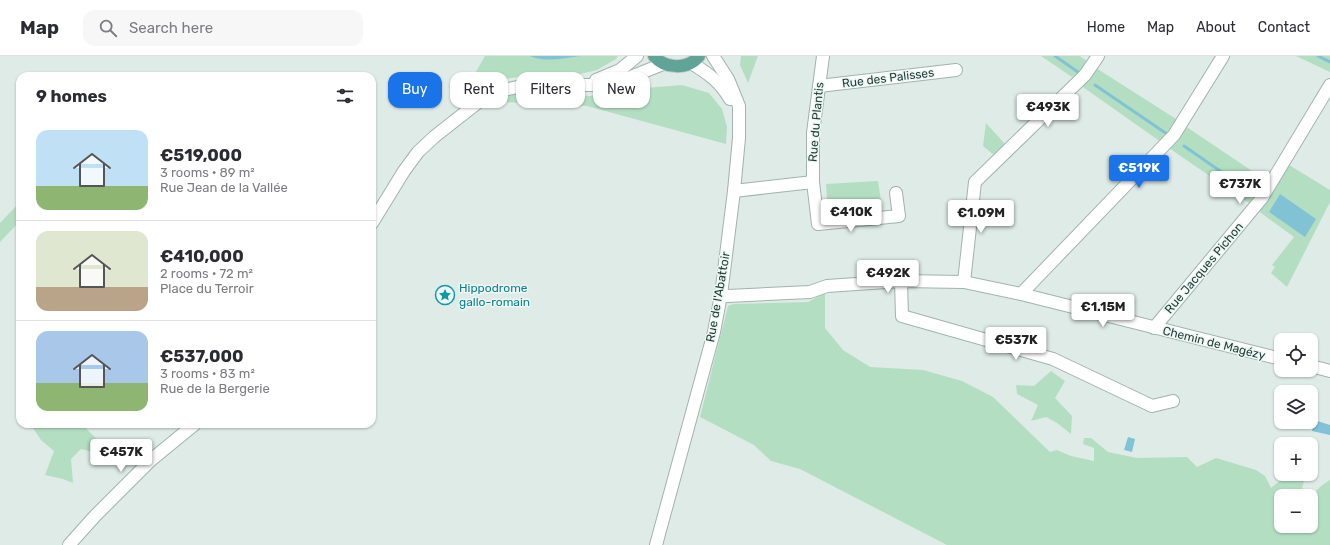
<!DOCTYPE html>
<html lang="en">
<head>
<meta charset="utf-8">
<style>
  body { margin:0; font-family:Rubik,sans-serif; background:#f7f7f7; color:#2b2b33; height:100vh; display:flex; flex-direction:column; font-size:15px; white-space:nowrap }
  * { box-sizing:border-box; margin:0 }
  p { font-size:13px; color:#7c7c81 }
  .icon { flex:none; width:22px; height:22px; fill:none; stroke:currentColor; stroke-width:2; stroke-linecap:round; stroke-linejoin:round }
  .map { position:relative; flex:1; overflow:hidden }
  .side { position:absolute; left:16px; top:16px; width:360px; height:356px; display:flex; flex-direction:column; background:#fff; border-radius:12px; box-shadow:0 1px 3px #0004 }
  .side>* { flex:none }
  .guide { position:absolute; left:388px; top:16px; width:380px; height:36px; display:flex; gap:8px }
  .tools { position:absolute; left:1274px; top:277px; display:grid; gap:8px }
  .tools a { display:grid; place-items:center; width:44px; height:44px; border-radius:8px; background:#fff; box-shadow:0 1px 3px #0004; font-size:20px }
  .price { position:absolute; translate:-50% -34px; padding:0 9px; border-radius:4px; background:#fff; color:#222; font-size:13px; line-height:26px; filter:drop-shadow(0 1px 2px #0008) }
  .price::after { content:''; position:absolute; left:50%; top:24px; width:12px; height:9px; margin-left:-6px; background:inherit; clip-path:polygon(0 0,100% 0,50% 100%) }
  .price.on { background:#1a73e8; color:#fff }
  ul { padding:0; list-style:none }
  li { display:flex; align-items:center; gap:12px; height:100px; padding:0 20px }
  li+li { border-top:1px solid #e1e1e2 }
  li span { display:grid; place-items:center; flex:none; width:112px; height:80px; border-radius:12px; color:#555 }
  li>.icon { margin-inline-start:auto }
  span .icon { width:48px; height:48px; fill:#fffc; stroke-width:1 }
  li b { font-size:17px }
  h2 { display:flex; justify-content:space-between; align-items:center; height:48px; padding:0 20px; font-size:17px }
  .tag { padding:0 14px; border-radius:12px; background:#fff; box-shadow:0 1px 3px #0004; font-size:14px; line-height:36px }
  .tag.on { background:#1a73e8; color:#fff }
  header { display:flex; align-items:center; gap:24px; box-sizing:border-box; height:56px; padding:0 20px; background:#fff; border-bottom:1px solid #e1e1e2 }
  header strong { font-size:19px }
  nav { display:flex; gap:22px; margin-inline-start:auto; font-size:14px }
  .search { width:280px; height:36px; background:#f7f7f7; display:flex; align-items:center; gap:10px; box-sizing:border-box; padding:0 14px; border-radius:12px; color:#7c7c81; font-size:15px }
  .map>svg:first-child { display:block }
</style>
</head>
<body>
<header>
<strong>Map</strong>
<div class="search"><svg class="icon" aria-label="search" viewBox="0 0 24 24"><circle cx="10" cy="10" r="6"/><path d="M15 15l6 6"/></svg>Search here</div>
<nav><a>Home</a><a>Map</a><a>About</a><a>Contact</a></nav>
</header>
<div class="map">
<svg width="1330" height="489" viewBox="0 0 1330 489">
  <rect width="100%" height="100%" fill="#deebe6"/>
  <g fill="#b4dec2">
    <path d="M 485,0 L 618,0 L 616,3 L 597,14 L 572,20 L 535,19 L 497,24 L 466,45 L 462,49 L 457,49 Z"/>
    <path d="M 741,0 L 758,0 L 748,27 L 740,9 Z"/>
    <path d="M 1041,0 L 1080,0 L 1088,6 L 1083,13 L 1072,21 Z"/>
    <path d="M 1296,0 L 1330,0 L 1330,16 Z"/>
    <path d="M 1096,12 L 1176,63 L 1161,86 L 1080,29 Z"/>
    <path d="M 635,27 L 645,32 L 682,29 L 709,37 L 722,53 L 727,71 L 726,88 L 587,50 L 500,46 L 507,40 L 519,38 L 590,40 L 616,35 Z"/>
    <path d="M 986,67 L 1006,89 L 995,100 L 983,90 Z"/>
    <path d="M 1185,70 L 1264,123 L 1249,147 L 1169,92 Z"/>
    <path d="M 1289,109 L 1330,134 L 1330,146 L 1287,231 L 1271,217 L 1275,211 L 1272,209 L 1294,181 L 1257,154 Z"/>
    <path d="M 878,125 L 882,151 L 828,156 L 826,128 Z"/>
    <path d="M 20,146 L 20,165 L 0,186 L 0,167 Z"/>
    <path d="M 825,237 L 825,272 L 843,294 L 870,311 L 923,314 L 962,325 L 993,341 L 1050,396 L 1057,394 L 1071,400 L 1094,405 L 1094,392 L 1083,388 L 1084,382 L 1091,382 L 1108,396 L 1137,402 L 1187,401 L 1197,411 L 1216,402 L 1256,414 L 1265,420 L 1271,432 C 1280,425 1293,412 1305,420 L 1302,433 L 1297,440 L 1281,440 L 1281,470 L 1311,470 C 1311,446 1308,437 1330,424 L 1330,489 L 947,489 L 800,413 L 771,405 L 754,389 L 700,361 L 728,250 L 734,248 L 808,246 Z"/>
    <path d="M 1051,315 L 1065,325 L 1055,342 L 1072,360 L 1071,378 L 1057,367 L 1046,361 L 1031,365 L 1038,349 L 1017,338 L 1016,329 L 1034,330 Z"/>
    <path d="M 35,368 L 82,368 L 115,403 L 108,406 L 97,397 L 81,393 L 71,403 L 73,427 L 63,423 L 45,419 L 54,395 L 41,384 L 33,372 Z"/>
  </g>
  <g fill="#81c3d5">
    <path d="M 530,0 L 581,0 C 564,2 546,7 530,0 Z"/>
    <path d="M 1280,138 L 1316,163 L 1305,181 L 1269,156 Z"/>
    <path d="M 1314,364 L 1330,369 L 1330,379 L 1312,375 Z"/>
    <path d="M 1128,381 L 1135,383 L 1132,396 L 1124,394 Z"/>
  </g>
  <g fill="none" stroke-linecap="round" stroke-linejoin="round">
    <g stroke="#81c3d5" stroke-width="3">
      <path d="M 1055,0 L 1078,16"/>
      <path d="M 1318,0 L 1330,6"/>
      <path d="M 1095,29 L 1167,78"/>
      <path d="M 1184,90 L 1252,137"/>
    </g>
    <defs>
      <g id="minor">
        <path d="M 691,7 C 708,17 720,26 730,43"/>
        <path d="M 596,24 L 620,14 L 637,0"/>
        <path d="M 819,30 L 956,14"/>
        <path d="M 813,126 L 818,168 L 899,160 L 896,137"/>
        <path d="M 734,135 L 813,126 L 813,77 L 823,0"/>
        <path d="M 372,167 L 404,115 L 418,96 L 434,81 L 481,44 L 503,34 L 528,29 L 599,29 L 618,26 L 663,8"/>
        <path d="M 901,225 L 902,260 L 1053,303 L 1152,350 L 1173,345"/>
        <path d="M 964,226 L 975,126 L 1085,19 L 1098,0"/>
        <path d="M 1021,238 L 1174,79 L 1223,0"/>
        <path d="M 721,239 L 728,240 L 810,236 L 827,230 L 901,225 L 964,226 L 1021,238 L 1281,303"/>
        <path d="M 1154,272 L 1262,142 L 1330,29"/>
        <path d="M 1311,310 L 1330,315"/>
        <path d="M 69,489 L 95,460 L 151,404 L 195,368"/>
        <path d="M 656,489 L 714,276 L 721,239 L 734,135 L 739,82 L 739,50 L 728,23 L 713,0"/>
      </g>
      <path id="major" d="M 654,0 C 665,13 688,14 699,0"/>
    </defs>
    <use href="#minor" stroke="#a1b3ad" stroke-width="14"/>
    <use href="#major" stroke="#c0c8c6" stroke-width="14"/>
    <use href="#minor" stroke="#fff" stroke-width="12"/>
    <use href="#major" stroke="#5fa496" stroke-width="12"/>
  </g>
  <defs>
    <symbol id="sight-ring" viewBox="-11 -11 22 22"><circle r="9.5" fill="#eef7f3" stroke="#0f9aa8" stroke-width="1.5"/><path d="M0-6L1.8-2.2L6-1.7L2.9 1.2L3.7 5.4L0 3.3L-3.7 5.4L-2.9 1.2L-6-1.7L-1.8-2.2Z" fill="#0f9aa8"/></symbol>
  </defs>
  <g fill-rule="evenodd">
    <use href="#sight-ring" x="434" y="228" width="22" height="22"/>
  </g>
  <g text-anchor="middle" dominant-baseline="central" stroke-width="3" stroke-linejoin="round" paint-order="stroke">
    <g font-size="12" fill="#1e3b35" stroke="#eef7f3">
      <text transform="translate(888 22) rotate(-7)">Rue des Palisses</text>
      <text transform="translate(816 66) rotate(-85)">Rue du Plantis</text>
      <text transform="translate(1204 212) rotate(-50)">Rue Jacques Pichon</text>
      <text transform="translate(718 241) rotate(-80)">Rue de l'Abattoir</text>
      <text transform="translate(1214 287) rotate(14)">Chemin de Magézy</text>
    </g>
    <g font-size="12" fill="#0d838f" stroke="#eef7f3" text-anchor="start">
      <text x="459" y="232">Hippodrome<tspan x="459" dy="14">gallo-romain</tspan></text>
    </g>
  </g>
</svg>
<div class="tools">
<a><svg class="icon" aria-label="locate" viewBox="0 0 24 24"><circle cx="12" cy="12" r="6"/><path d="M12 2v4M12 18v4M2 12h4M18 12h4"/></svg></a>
<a><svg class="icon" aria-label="layers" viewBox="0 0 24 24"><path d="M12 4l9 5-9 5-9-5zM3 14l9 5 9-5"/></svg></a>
<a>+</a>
<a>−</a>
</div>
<b class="price" style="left:1048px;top:72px">€493K</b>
<b class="price on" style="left:1139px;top:133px">€519K</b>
<b class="price" style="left:1240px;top:149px">€737K</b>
<b class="price" style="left:851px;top:177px">€410K</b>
<b class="price" style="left:981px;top:178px">€1.09M</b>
<b class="price" style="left:888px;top:238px">€492K</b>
<b class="price" style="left:1103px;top:272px">€1.15M</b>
<b class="price" style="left:1016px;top:305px">€537K</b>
<b class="price" style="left:121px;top:417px">€457K</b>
<div class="guide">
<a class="tag on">Buy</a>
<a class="tag">Rent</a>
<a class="tag">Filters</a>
<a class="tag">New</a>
</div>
<section class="side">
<h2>9 homes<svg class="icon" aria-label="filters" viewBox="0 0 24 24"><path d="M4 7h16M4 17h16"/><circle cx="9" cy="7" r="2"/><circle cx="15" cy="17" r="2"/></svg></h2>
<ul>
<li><span style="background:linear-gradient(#bfe0f5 70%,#8fb573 0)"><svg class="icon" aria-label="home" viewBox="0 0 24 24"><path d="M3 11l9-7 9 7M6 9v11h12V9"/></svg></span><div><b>€519,000</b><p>3 rooms · 89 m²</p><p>Rue Jean de la Vallée</p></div></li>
<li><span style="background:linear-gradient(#dfe7d0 70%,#b9a48a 0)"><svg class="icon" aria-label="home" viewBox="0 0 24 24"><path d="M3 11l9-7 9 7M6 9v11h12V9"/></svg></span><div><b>€410,000</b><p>2 rooms · 72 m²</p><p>Place du Terroir</p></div></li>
<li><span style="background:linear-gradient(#a9c7e8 65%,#8fb573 0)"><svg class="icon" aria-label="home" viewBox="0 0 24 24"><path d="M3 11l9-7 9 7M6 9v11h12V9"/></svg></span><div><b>€537,000</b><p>3 rooms · 83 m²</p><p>Rue de la Bergerie</p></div></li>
</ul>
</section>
</div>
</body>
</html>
